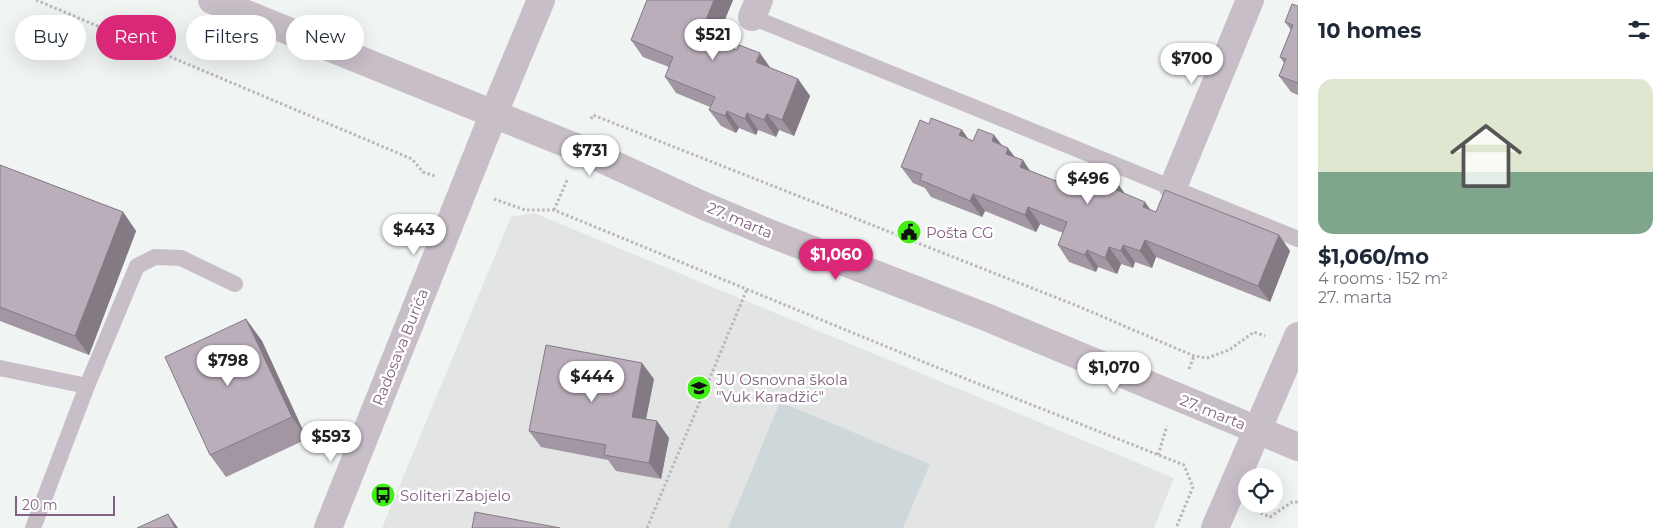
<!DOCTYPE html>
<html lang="en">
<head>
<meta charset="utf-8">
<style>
  body { margin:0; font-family:Montserrat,sans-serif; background:#f2f2f3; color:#1f2937; height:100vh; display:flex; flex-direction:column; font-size:19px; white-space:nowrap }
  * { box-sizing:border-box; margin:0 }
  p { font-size:16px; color:#747a83 }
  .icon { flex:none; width:28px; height:28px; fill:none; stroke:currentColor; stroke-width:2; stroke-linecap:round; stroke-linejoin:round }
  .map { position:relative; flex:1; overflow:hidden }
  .sheet { display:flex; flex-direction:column; background:#fff; width:375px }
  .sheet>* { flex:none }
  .banner { position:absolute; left:15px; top:15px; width:475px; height:45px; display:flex; gap:10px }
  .fabs { position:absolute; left:1238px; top:468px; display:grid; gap:10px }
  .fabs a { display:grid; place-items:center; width:45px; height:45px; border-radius:50%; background:#fff; box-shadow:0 5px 20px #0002; font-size:25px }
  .scale { position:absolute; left:15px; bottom:12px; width:100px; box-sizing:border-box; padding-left:5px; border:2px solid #836183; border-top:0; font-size:14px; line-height:18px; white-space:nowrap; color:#836183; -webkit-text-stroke:4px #fff; paint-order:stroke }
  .price { position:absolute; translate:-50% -42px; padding:0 11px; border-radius:18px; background:#fff; color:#222; font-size:16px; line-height:32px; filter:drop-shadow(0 1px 2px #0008) }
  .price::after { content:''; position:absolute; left:50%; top:30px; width:15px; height:11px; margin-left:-8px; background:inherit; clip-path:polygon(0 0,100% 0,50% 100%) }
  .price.selected { background:#db2777; color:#fff }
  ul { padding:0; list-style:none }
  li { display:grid; align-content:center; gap:10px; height:265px; padding:0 20px }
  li+li { border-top:1px solid #e0e1e3 }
  li span { display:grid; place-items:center; height:155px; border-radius:15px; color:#555 }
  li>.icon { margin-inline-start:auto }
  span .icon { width:90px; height:90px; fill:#fffc; stroke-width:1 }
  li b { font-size:21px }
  h2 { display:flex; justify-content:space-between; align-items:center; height:60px; padding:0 20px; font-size:21px }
  .chip { padding:0 18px; border-radius:22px; background:#fff; box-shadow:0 5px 20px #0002; font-size:18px; line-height:45px }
  .chip.selected { background:#db2777; color:#fff }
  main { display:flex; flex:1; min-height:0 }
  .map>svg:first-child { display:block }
</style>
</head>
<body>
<main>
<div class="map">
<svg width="1298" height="528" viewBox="0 0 1298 528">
  <rect width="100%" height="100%" fill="#f0f4f2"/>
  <path fill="#e3e5e5" d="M 534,213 L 1174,478 L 1154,528 L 382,528 L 511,217 Z"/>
  <path fill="#ced8da" d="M 780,402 L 930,464 L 903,528 L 728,528 Z"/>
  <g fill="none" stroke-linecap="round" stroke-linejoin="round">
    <g stroke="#bcb6bc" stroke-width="3" stroke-dasharray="2.5 2.5" stroke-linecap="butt">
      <path d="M 36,0 L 412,159 L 423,172 L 435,176"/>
      <path d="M 591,119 L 593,115 L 1080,307 L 1194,356 L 1207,358 L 1229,350 L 1254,332 L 1265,336"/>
      <path d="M 494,199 L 525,210 L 554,210 L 936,367 L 1184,465 L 1193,487 L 1176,528"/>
      <path d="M 554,210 L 568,178"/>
      <path d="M 1189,369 L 1194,356"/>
      <path d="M 1158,455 L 1167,426"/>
      <path d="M 1256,511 L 1270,517 L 1292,502 L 1298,502"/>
      <path d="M 647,528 L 747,289"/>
    </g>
    <g stroke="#c7bec7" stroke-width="16">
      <path d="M 752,17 L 1298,239"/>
      <path d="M 0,368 L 87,386"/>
      <path d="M 33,528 L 87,386 L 137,266 L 155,257 L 181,258 L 235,284"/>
    </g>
    <g stroke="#c7bec7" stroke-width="28">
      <path d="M 752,17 L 759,0"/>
      <path d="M 1173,187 L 1250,0"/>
      <path d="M 328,528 L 494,113 L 541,0"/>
      <path d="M 1215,528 L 1298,336"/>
    </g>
    <path stroke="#c7bec7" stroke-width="28" d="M 212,0 L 580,149 L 702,205 L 769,233 L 986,317 L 1298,447"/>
  </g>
  <g fill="#a196a1">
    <path d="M 647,0 L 733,0 L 714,45 L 798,79 L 810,96 L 794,136 L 779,130 L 776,137 L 758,130 L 756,135 L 739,128 L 736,133 L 721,126 L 709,110 L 710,107 L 676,93 L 665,77 L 669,67 L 643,57 L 631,40 Z"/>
    <path d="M 1298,6 L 1298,95 L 1291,92 L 1279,76 L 1284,63 L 1280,57 L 1291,30 L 1285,22 Z"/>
    <path d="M 929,124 L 962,130 L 968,139 L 973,141 L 994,135 L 1002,145 L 1015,158 L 1023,160 L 1029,170 L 1056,181 L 1074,180 L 1116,181 L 1125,194 L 1152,211 L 1156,212 L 1279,235 L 1290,251 L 1270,302 L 1156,257 L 1152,268 L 1135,262 L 1133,268 L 1121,264 L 1117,274 L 1098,267 L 1096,272 L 1069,262 L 1058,245 L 1063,233 L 1040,224 L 1036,232 L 985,211 L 982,217 L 931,197 L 925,188 L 913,183 L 901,167 Z"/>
    <path d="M 0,165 L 123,212 L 136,231 L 89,355 L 0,321 Z"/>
    <path d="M 246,319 L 262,341 L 307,439 L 226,477 L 210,455 Z"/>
    <path d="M 654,379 L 646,419 L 657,421 L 669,438 L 661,479 L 616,471 L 608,460 L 541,447 L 529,431 Z"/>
  </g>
  <g fill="#837a83">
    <path d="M 714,0 L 733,0 L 707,63 L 695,47 Z"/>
    <path d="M 760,53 L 772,70 L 756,62 Z"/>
    <path d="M 798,79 L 810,96 L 794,136 L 782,120 Z"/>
    <path d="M 727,111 L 739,128 L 736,133 L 725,116 Z"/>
    <path d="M 747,113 L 758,130 L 756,135 L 745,119 Z"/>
    <path d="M 767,114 L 779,130 L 776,137 L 764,120 Z"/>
    <path d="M 962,130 L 974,147 L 959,135 Z"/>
    <path d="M 994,135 L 1006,152 L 992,141 Z"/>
    <path d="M 1008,148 L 1020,164 L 1006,154 Z"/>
    <path d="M 1023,160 L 1034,177 L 1020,167 Z"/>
    <path d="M 1116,181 L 1128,198 L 1114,189 Z"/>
    <path d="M 973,194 L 985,211 L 982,217 L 970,201 Z"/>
    <path d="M 1145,202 L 1157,219 L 1143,207 Z"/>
    <path d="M 1028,207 L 1040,224 L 1036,232 L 1025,215 Z"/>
    <path d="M 123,212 L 136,231 L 89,355 L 75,336 Z"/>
    <path d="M 1279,235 L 1290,251 L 1270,302 L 1258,286 Z"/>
    <path d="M 1145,240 L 1156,257 L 1152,268 L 1140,251 Z"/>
    <path d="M 1123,245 L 1135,262 L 1133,268 L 1121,251 Z"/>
    <path d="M 1109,247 L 1121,264 L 1117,274 L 1105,258 Z"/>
    <path d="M 1087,250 L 1098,267 L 1096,272 L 1085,255 Z"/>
    <path d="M 246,319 L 262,341 L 307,439 L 292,417 Z"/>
    <path d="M 642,363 L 654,379 L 643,434 L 632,417 Z"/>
    <path d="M 657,421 L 669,438 L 661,479 L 649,463 Z"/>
    <path d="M 168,514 L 178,528 L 175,528 Z"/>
  </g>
  <g fill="#bbaebb" stroke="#837a83">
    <path d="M 647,0 L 714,0 L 695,47 L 698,48 L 702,40 L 718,47 L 719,43 L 737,50 L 739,45 L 760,53 L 756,62 L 798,79 L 782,120 L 767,114 L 764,120 L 747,113 L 745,119 L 727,111 L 725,116 L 709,110 L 715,97 L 665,77 L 673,57 L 631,40 Z"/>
    <path d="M 1292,4 L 1298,6 L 1298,83 L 1279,76 L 1286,59 L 1280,57 L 1293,25 L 1285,22 Z"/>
    <path d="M 931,118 L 962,130 L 959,135 L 973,141 L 978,129 L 994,135 L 992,141 L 1008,148 L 1006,154 L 1023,160 L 1020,167 L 1056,181 L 1058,174 L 1074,180 L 1076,174 L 1093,181 L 1097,173 L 1116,181 L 1114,189 L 1145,202 L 1143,207 L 1156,212 L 1165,190 L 1279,235 L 1258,286 L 1145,240 L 1140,251 L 1123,245 L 1121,251 L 1109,247 L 1105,258 L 1087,250 L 1085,255 L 1058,245 L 1067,222 L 1028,207 L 1025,215 L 973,194 L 970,201 L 920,180 L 922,174 L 901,167 L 920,120 L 929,124 Z"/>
    <path d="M 0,165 L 123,212 L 75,336 L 0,307 Z"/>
    <path d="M 246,319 L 292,417 L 210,455 L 165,357 Z"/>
    <path d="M 546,345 L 642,363 L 632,417 L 657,421 L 649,463 L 604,455 L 606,445 L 529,431 Z"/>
    <path d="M 475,512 L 560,528 L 472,528 Z"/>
    <path d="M 168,514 L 175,528 L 137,528 Z"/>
  </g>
  <defs>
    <symbol id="civic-disc" viewBox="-11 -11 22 22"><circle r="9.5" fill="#43ee16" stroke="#fff"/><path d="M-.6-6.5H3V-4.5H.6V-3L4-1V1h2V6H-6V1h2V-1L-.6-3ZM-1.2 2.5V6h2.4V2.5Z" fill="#111"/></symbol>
    <symbol id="school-disc" viewBox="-11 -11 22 22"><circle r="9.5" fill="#43ee16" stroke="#fff"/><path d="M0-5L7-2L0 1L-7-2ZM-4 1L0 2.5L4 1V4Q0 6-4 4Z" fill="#111"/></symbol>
    <symbol id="bus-disc" viewBox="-11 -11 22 22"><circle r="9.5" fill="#43ee16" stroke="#fff"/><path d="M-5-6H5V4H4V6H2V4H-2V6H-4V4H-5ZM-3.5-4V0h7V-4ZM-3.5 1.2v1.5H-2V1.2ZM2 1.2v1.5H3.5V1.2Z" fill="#111"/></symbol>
  </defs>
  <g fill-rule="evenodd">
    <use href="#civic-disc" x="895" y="218" width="28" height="28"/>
    <use href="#school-disc" x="685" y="374" width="28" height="28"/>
    <use href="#bus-disc" x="369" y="481" width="28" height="28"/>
  </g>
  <g text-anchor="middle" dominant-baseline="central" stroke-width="5" stroke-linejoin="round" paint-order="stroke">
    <g font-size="15" fill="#836183" stroke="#fff">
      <text transform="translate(740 220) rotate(23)">27. marta</text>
      <text transform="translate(400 347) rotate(-68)">Radosava Burića</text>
      <text transform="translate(1213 412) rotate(22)">27. marta</text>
    </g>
    <g font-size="15" fill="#836183" stroke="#fff" text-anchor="start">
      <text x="926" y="232">Pošta CG</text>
      <text x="716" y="379">JU Osnovna škola<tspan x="716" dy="17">"Vuk Karadžić"</tspan></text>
      <text x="400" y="495">Soliteri Zabjelo</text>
    </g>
  </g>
</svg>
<div class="fabs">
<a><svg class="icon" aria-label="locate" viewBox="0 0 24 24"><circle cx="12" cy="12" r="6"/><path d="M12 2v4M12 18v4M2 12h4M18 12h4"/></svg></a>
</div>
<div class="scale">20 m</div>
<b class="price" style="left:713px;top:61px">$521</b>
<b class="price" style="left:1192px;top:85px">$700</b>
<b class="price" style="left:590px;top:177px">$731</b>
<b class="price" style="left:1088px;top:205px">$496</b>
<b class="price" style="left:414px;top:256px">$443</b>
<b class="price selected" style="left:836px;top:281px">$1,060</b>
<b class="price" style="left:228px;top:387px">$798</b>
<b class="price" style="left:1114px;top:394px">$1,070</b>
<b class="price" style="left:592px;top:403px">$444</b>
<b class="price" style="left:331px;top:463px">$593</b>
<div class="banner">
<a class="chip">Buy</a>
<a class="chip selected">Rent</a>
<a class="chip">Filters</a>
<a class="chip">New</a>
</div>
</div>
<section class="sheet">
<h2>10 homes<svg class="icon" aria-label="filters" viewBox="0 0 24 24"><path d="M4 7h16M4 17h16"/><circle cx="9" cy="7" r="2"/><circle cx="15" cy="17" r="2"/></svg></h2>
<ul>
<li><span style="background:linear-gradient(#dfe7d0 60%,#7fa58c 0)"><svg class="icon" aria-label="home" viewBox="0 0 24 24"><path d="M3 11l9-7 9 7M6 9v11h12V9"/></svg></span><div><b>$1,060/mo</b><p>4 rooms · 152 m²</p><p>27. marta</p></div></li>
</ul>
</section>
</main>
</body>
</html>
